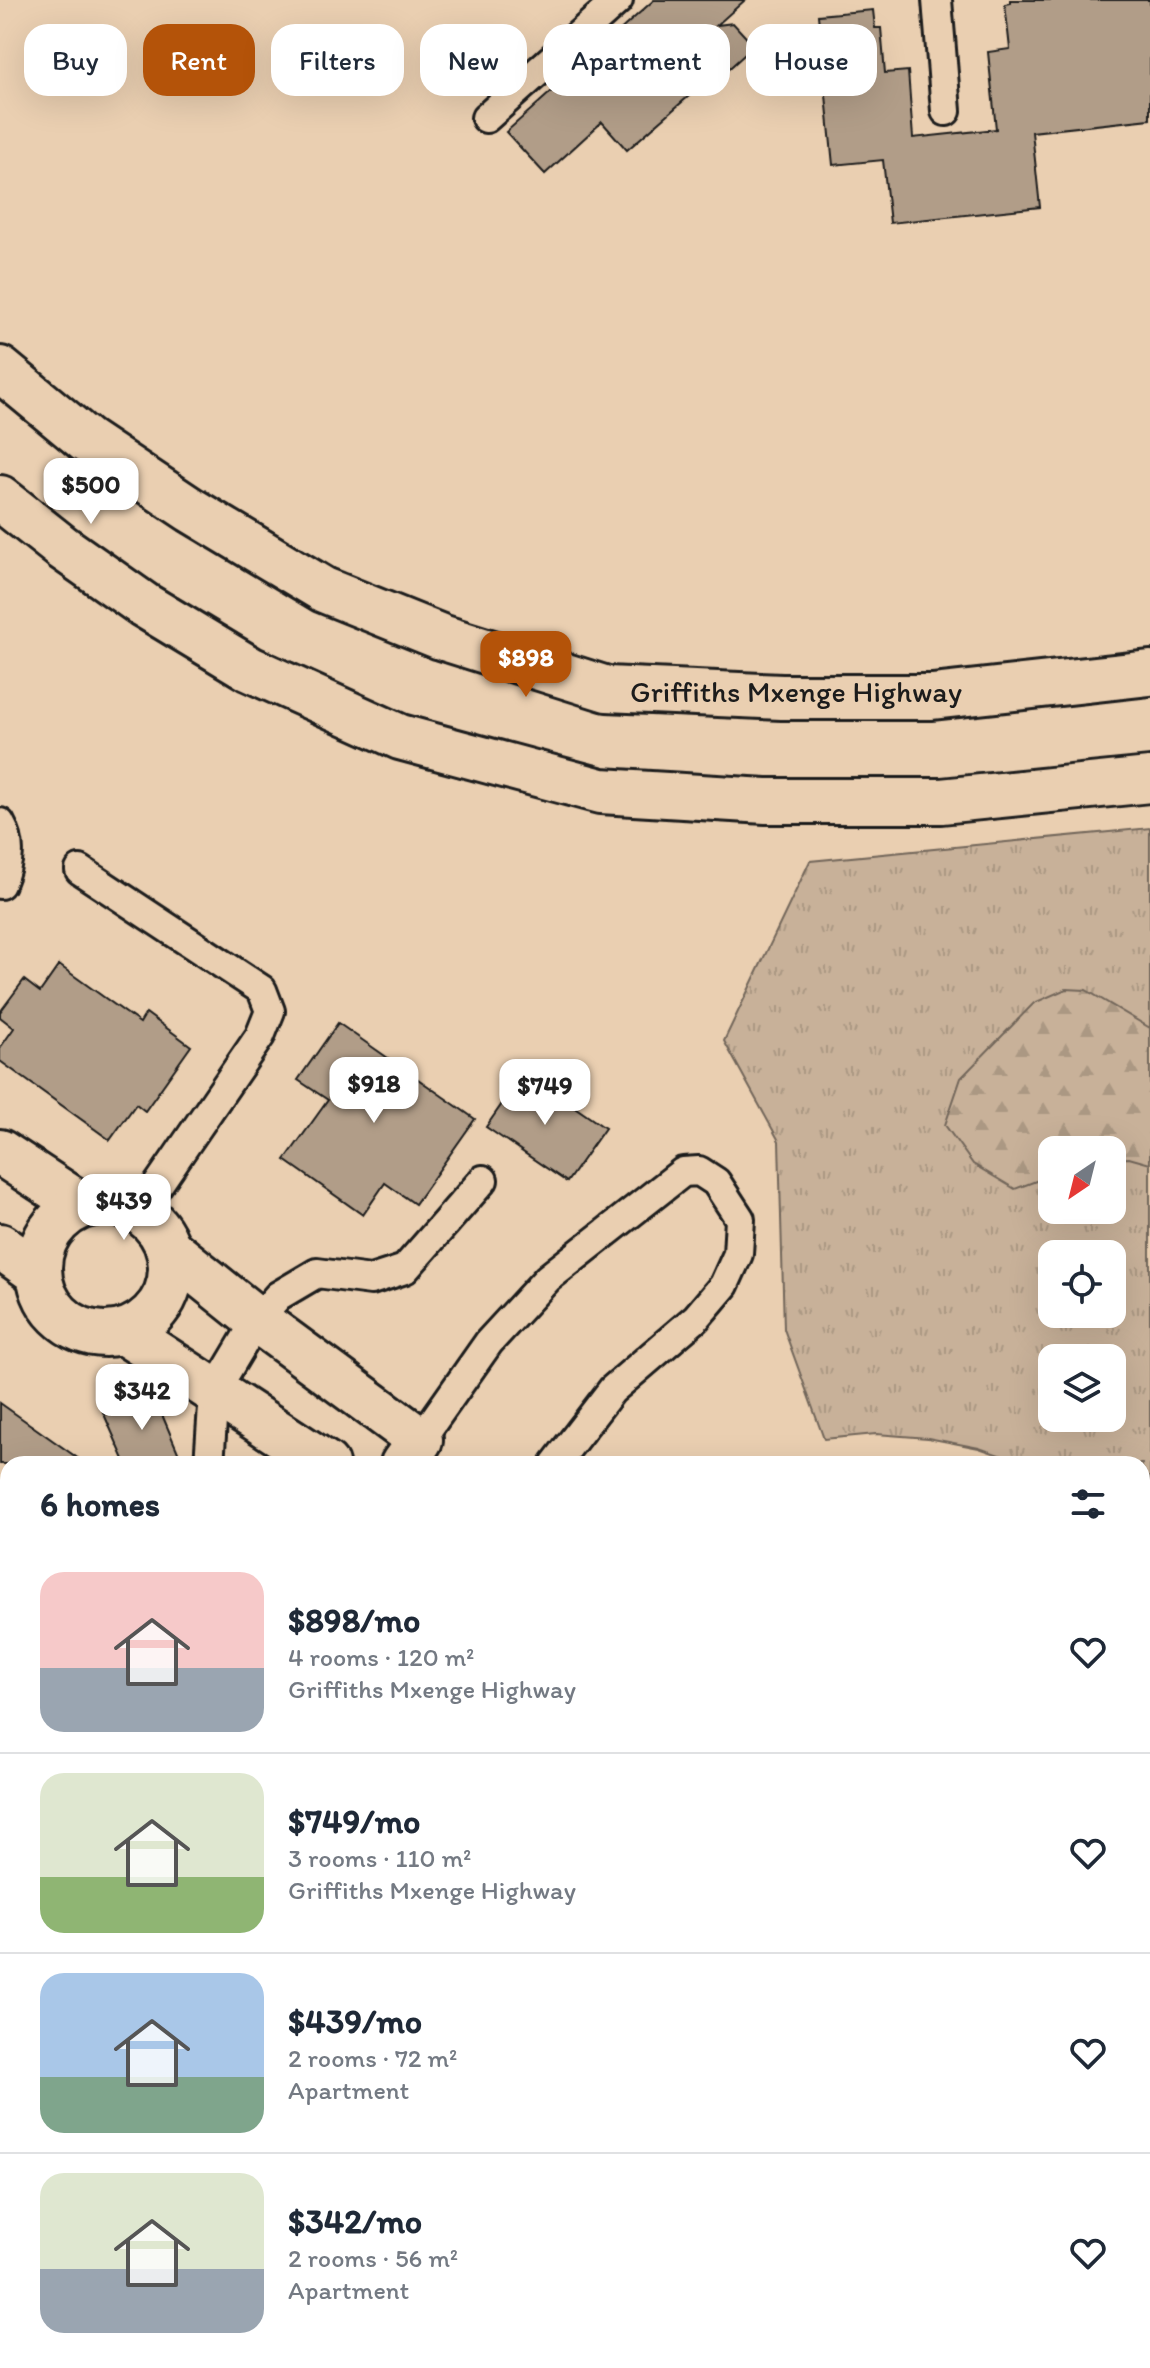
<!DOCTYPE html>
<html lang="en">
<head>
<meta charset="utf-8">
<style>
  body { margin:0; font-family:Itim,sans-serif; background:#f2f2f3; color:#1f2937; height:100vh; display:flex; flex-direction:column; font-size:30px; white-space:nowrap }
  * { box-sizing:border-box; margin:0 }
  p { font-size:26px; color:#747a83 }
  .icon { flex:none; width:44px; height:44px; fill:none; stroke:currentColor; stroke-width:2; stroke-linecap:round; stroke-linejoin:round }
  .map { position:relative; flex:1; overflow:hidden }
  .details { position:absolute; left:0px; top:1456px; width:1150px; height:912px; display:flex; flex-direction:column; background:#fff; border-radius:24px 24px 0 0; box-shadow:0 8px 32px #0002 }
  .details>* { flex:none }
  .guide { position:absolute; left:24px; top:24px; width:1102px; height:72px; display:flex; gap:16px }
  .needle { width:52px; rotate:215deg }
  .buttons { position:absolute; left:1038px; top:1136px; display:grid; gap:16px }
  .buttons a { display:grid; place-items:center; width:88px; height:88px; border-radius:16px; background:#fff; box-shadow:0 8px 32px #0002; font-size:40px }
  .price { position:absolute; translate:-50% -68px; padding:0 18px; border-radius:16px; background:#fff; color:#222; font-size:26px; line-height:52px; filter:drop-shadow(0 2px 4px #0008) }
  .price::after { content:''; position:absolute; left:50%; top:48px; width:24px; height:18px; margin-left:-12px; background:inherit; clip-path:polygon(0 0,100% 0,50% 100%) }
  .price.selected { background:#b45309; color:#fff }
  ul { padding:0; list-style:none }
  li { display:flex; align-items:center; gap:24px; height:200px; padding:0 40px }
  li+li { border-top:2px solid #e0e1e3 }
  li span { display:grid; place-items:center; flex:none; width:224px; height:160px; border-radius:24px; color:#555 }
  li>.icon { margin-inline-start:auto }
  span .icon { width:96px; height:96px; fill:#fffc; stroke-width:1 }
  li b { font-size:34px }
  h2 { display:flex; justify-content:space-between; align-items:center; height:96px; padding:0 40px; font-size:34px }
  .chip { padding:0 28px; border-radius:24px; background:#fff; box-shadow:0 8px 32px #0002; font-size:28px; line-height:72px }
  .chip.selected { background:#b45309; color:#fff }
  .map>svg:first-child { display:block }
</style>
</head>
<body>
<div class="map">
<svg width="1150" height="2368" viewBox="0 0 1150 2368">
  <defs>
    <pattern id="grass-tufts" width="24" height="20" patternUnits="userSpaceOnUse" patternTransform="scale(2)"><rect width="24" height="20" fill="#c8b199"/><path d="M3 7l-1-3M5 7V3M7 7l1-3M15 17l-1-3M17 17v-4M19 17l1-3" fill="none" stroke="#ab9883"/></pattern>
    <pattern id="forest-firs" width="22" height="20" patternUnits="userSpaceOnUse" patternTransform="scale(2)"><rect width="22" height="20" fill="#c8b199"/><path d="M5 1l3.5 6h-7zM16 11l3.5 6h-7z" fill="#ab9883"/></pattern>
  </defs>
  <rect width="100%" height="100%" fill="#eacfb1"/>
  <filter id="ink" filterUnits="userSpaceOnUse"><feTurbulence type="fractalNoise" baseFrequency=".0125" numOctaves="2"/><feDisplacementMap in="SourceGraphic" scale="16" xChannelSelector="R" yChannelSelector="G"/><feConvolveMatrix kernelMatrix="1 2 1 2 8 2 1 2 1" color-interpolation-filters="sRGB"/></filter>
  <g filter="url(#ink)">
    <g fill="url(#grass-tufts)" stroke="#72665a" stroke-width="2" fill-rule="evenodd">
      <path d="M 1150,828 L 1150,1549 L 1142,1542 L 1142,1464 L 1025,1464 L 979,1448 L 928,1438 L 876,1434 L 824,1439 L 784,1329 L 779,1141 L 724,1041 L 810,861 ZM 1052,1150 L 1112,1150 L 1112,1210 L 1052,1210 ZM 1052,1254 L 1112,1254 L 1112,1314 L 1052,1314 ZM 1052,1358 L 1112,1358 L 1112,1418 L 1052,1418 Z"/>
      <path d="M 1150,2060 L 1150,2236 L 1142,2236 L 1142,2068 Z"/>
      <path d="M 807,2360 L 874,2360 C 855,2368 826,2368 807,2360 Z"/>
    </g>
    <g fill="url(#forest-firs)" stroke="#72665a" stroke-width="2">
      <path d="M 1066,989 L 1086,990 L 1150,1028 L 1150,1164 L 1129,1158 L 1112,1159 L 1112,1150 L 1052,1150 L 1052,1175 L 1015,1189 L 973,1164 L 945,1125 L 961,1078 L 1034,1003 Z"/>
      <path d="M 1142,2236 L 1150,2236 L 1150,2368 L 862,2368 L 874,2360 L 1142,2360 Z"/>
      <path d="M 592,2360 L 807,2360 L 820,2368 L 595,2368 Z"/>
    </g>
    <g fill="#b19d88" stroke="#1c1c1c" stroke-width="2">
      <path d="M 654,0 L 745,0 L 717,25 L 733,23 L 754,46 L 701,94 L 697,89 L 627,150 L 602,122 L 545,174 L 506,132 Z"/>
      <path d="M 1010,0 L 1150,0 L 1150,119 L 1032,132 L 1040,207 L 890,223 L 883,160 L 833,165 L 818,15 L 873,10 L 875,28 L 881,28 L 885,73 L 908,71 L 913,138 L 996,129 L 988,52 L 1010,49 L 1005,4 L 1010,3 Z"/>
      <path d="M 59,965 L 140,1023 L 146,1013 L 191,1046 L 145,1111 L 136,1104 L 110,1140 L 0,1061 L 0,1048 L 14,1028 L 0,1017 L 0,1012 L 24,980 L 40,992 Z"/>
      <path d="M 338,1023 L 475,1119 L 415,1204 L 385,1183 L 363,1215 L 285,1160 L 328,1100 L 298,1080 Z"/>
      <path d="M 524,1072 L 605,1128 L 567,1182 L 486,1127 Z"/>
      <path d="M 152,1391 L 183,1464 L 126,1464 L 103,1412 Z"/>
      <path d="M 0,1403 L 86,1464 L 0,1464 Z"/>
    </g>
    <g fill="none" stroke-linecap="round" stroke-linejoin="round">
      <defs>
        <g id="lane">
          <path d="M 937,0 L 946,111"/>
          <path d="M 486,118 L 618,0"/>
          <path d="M 0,823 C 12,844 9,862 0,884"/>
          <path d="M 80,870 L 262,990 L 270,1011 L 260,1036 L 140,1211"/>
          <path d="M 420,1440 L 489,1342 L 548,1278 L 683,1172 L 699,1171 L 716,1182 L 740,1219 L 738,1254 L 724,1285 L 696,1318 L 612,1390 L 555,1464"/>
          <path d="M 209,1464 L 214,1392 L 257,1320 L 278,1296 L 317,1273 L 371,1280 L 405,1269 L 483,1180"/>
          <path d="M 0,1934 L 8,1923"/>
        </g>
        <g id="street">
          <path d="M 0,1152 L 81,1205"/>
          <circle cx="105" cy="1268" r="66"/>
          <path d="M 0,1246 L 38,1273"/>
          <path d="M 170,1250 L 257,1320 L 420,1440 L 403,1464"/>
          <path d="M 125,1333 L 326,1464"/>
          <path d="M 0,2044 L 8,2032"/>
          <path d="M 492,2368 L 498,2360"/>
        </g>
        <g id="secondary">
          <path d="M 0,369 L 86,440 L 191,510 L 324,590 L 441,637 L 607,689 L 782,697 L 932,697 L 1150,673"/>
          <path d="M 0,498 L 63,548 L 144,605 L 250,669 L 400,737 L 601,791 L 766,801 L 941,801 L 1150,780"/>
        </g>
      </defs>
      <use href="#lane" stroke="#1c1c1c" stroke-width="34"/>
      <use href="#street" stroke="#1c1c1c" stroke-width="50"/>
      <use href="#secondary" stroke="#1c1c1c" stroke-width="50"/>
      <use href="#lane" stroke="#eacfb1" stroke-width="28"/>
      <use href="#street" stroke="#eacfb1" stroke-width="44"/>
      <use href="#secondary" stroke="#eacfb1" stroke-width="44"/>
    </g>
  </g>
  <g text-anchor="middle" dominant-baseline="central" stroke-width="6" stroke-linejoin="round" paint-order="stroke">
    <g font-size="30" fill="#1c1c1c" stroke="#eacfb1">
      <text x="796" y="691">Griffiths Mxenge Highway</text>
    </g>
  </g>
</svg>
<div class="buttons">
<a><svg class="needle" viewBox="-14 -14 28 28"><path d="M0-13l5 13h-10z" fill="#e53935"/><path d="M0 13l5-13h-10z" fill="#747a83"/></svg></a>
<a><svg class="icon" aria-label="locate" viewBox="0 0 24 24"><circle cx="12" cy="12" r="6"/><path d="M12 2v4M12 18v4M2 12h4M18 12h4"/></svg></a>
<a><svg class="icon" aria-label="layers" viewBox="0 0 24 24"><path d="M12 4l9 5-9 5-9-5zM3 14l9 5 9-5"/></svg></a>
</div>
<b class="price" style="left:91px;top:526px">$500</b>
<b class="price selected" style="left:526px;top:699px">$898</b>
<b class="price" style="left:374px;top:1125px">$918</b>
<b class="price" style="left:545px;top:1127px">$749</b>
<b class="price" style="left:124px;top:1242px">$439</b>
<b class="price" style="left:142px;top:1432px">$342</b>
<div class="guide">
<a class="chip">Buy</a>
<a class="chip selected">Rent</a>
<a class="chip">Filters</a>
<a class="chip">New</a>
<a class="chip">Apartment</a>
<a class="chip">House</a>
</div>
<section class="details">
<h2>6 homes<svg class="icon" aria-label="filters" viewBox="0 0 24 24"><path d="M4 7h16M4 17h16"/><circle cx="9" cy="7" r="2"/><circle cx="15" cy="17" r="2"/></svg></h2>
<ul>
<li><span style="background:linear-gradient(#f6c9c9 60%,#9aa5b1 0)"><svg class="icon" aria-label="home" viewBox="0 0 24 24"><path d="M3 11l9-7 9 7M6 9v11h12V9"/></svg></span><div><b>$898/mo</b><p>4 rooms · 120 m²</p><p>Griffiths Mxenge Highway</p></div><svg class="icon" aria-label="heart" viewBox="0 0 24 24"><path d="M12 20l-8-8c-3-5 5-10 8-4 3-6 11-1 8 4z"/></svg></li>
<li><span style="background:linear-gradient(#dfe7d0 65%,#8fb573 0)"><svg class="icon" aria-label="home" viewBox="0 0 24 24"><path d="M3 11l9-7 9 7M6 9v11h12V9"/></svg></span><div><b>$749/mo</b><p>3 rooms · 110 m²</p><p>Griffiths Mxenge Highway</p></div><svg class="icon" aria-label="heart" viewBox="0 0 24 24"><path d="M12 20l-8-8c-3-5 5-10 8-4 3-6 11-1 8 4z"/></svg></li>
<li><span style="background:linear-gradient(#a9c7e8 65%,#7fa58c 0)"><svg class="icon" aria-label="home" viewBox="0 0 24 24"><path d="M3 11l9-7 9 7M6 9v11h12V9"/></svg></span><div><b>$439/mo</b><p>2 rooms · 72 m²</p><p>Apartment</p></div><svg class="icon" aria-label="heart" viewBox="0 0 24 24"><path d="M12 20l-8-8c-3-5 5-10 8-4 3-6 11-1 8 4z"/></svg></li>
<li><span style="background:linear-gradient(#dfe7d0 60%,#9aa5b1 0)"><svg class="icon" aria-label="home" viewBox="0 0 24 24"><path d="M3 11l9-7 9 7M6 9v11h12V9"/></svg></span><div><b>$342/mo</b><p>2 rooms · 56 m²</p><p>Apartment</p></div><svg class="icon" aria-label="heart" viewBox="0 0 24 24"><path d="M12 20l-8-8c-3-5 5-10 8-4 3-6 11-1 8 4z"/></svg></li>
</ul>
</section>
</div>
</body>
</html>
